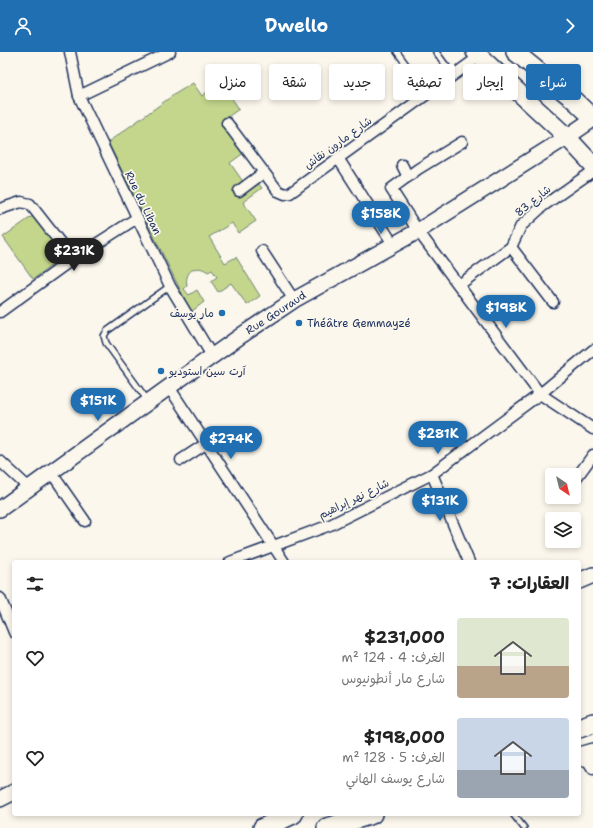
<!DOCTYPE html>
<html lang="ar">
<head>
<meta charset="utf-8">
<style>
  body { margin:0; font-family:"Shantell Sans","Playpen Sans Arabic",sans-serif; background:#f2f2f2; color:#222; direction:rtl; height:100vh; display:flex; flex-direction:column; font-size:15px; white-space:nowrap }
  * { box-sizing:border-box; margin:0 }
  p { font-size:13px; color:#767676 }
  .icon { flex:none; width:22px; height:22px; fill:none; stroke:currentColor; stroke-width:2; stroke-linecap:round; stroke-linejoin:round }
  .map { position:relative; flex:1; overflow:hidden; direction:ltr }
  .details { position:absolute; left:12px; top:508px; width:569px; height:256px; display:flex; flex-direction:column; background:#fff; border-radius:4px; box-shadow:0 2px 6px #0003; direction:rtl }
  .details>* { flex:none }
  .guide { position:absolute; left:12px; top:12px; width:569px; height:36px; direction:rtl; display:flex; gap:8px }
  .needle { width:26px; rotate:145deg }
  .controls { position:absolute; left:545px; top:416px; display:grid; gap:8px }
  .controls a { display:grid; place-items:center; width:36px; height:36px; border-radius:4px; background:#fff; box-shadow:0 2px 6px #0003; font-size:20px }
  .price { position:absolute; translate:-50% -34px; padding:0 9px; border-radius:14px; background:#1f6fb2; color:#fff; font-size:13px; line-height:26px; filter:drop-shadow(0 1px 2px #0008) }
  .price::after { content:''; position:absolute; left:50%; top:24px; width:12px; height:9px; margin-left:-6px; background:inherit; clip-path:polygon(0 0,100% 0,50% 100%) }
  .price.active { background:#222; color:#fff }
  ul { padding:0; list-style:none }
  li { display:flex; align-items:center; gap:12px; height:100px; padding:0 12px }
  li span { display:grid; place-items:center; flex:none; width:112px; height:80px; border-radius:4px; color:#555 }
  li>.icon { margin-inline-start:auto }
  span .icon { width:48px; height:48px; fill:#fffc; stroke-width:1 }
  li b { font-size:17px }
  h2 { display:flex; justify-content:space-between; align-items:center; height:48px; padding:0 12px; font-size:17px }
  .pill { padding:0 14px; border-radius:4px; background:#fff; box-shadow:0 2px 6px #0003; font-size:14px; line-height:36px }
  .pill.active { background:#1f6fb2; color:#fff }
  header { display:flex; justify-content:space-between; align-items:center; height:52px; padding:0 12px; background:#1f6fb2; color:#fff; font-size:18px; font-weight:700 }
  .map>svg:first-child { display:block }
</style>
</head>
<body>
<header><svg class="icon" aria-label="forward" viewBox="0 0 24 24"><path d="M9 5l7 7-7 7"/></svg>Dwello<svg class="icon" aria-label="person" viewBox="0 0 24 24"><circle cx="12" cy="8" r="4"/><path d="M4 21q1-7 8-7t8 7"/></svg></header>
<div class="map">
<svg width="593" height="776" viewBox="0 0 593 776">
  <rect width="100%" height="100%" fill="#fbf7ec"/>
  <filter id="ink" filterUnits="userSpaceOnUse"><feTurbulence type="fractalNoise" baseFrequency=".025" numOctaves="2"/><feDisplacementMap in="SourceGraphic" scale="8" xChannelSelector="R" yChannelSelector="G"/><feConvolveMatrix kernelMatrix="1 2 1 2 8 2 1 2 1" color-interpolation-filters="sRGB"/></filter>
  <g filter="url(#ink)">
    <g fill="#c3d68b" stroke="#6f8274">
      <path d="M 193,31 L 202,44 L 211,37 L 218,46 L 227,39 L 239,57 L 222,69 L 245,100 L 230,111 L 244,131 L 253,125 L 262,136 L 243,150 L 256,169 L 238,181 L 232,171 L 209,185 L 225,211 L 236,205 L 260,244 L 247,253 L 231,231 L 218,240 L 211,229 L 217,225 L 212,218 L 208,220 C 196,211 184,219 187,234 L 184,237 L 189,243 L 197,238 L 204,250 L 191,260 L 108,90 L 175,42 Z"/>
      <path d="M 34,163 L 59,198 L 58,209 L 33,227 L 3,185 Z"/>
    </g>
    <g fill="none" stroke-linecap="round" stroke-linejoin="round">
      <defs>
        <g id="lane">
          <path d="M 397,0 L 427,41"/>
          <path d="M 436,0 L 453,23"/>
          <path d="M 148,349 L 106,291 L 104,284 L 107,279 L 170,234"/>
          <path d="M 513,762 L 524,776"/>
        </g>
        <g id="street">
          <path d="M 70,0 L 79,44 L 170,234 L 212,304"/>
          <path d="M 79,44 L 170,0"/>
          <path d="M 227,71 L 278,139 L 285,142 L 290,141 L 480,4"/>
          <path d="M 462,90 L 418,117 L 391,137 L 418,179 L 540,342 L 593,377"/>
          <path d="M 338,106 L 393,192"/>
          <path d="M 402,113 L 408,125"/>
          <path d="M 239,139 L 263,121"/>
          <path d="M 0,157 L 21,150 L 30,152 L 73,207"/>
          <path d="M 511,195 L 553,250"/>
          <path d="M 262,199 L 294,248"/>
          <path d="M 459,233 L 511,195 L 521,174 L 543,154 L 593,119"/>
          <path d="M 0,260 L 73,207 L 137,166"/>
          <path d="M 169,335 L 284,510"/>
          <path d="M 181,408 L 207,391"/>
          <path d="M 0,409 L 29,436"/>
          <path d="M 51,420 L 85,469"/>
          <path d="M 432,422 L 469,510"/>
          <path d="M 574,429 L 593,403"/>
          <path d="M 230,510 L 330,473 L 432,422 L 540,342 L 593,298"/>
          <path d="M 0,546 L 14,580"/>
          <path d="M 584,703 L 593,717"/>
        </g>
        <g id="secondary">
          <path d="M 0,457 L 169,335 L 242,283 L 294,248 L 418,179 L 567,85 L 593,67"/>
          <path d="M 579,529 L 593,523"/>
          <path d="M 0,747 L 14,740"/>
        </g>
        <g id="primary">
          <path d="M 475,0 L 567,85 L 593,113"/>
          <path d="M 515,0 L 575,49 L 593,66"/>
        </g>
        <g id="highway">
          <path d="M 579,676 L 593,671"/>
          <path d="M 579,705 L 593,701"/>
          <path d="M 263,776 L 293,762"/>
          <path d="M 327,776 L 372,762"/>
        </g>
      </defs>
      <use href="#lane" stroke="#1b2f5e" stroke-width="8"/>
      <use href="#street" stroke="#1b2f5e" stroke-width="13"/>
      <use href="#secondary" stroke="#1b2f5e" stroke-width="18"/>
      <use href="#primary" stroke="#1b2f5e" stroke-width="20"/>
      <use href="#highway" stroke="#1b2f5e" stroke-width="22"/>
      <use href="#lane" stroke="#fbf7ec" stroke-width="5"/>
      <use href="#street" stroke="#fbf7ec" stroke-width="10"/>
      <use href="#secondary" stroke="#fbf7ec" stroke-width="15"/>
      <use href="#primary" stroke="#fbf7ec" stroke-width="17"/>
      <use href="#highway" stroke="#fbf7ec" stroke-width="19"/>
    </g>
  </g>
  <g fill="#1f6fb2" stroke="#fbf7ec" stroke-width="1.5">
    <circle cx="222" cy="261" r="4"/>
    <circle cx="299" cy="271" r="4"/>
    <circle cx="161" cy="319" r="4"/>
  </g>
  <g text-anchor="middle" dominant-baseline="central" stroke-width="3.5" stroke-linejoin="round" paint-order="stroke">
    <g font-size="11" fill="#1b2f5e" stroke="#fbf7ec">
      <text transform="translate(338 91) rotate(-36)">شارع مارون نقاش</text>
      <text transform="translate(533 149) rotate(-39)">شارع 83</text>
      <text transform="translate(143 151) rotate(64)">Rue du Liban</text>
      <text transform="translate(276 261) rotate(-33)">Rue Gouraud</text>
      <text transform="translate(354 447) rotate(-26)">شارع نهر إبراهيم</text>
    </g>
    <g font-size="11" fill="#1b2f5e" stroke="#fbf7ec" text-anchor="start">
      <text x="214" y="261" text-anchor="end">مار يوسف</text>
      <text x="307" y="271">Théâtre Gemmayzé</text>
      <text x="169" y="319">آرت سين استوديو</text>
    </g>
  </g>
</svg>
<div class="controls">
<a><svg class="needle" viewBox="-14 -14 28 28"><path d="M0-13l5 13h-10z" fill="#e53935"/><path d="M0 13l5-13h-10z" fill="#767676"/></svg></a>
<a><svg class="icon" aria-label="layers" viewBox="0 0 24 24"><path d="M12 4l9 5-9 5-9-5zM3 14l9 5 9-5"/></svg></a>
</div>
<b class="price" style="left:381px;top:183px">$158K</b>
<b class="price active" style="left:74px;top:220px">$231K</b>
<b class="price" style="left:506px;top:277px">$198K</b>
<b class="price" style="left:98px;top:370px">$151K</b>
<b class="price" style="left:438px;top:403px">$281K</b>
<b class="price" style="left:231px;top:408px">$274K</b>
<b class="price" style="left:440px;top:470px">$131K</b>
<div class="guide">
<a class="pill active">شراء</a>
<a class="pill">إيجار</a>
<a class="pill">تصفية</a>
<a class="pill">جديد</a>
<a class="pill">شقة</a>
<a class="pill">منزل</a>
</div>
<section class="details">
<h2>العقارات: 7<svg class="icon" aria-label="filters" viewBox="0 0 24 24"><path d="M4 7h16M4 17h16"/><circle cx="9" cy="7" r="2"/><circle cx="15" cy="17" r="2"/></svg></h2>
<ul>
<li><span style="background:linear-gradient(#dfe7d0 60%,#b9a48a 0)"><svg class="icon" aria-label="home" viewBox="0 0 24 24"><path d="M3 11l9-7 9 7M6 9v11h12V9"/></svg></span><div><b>$231,000</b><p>الغرف: 4 · 124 m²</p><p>شارع مار أنطونيوس</p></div><svg class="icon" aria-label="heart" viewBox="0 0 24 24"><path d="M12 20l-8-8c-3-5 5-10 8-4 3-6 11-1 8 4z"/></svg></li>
<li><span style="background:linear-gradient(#c9d6e8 65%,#9aa5b1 0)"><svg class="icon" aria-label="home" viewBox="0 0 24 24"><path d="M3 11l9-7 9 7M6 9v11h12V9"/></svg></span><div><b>$198,000</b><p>الغرف: 5 · 128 m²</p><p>شارع يوسف الهاني</p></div><svg class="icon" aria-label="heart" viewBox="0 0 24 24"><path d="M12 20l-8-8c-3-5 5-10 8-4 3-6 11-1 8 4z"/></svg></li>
</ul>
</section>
</div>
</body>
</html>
